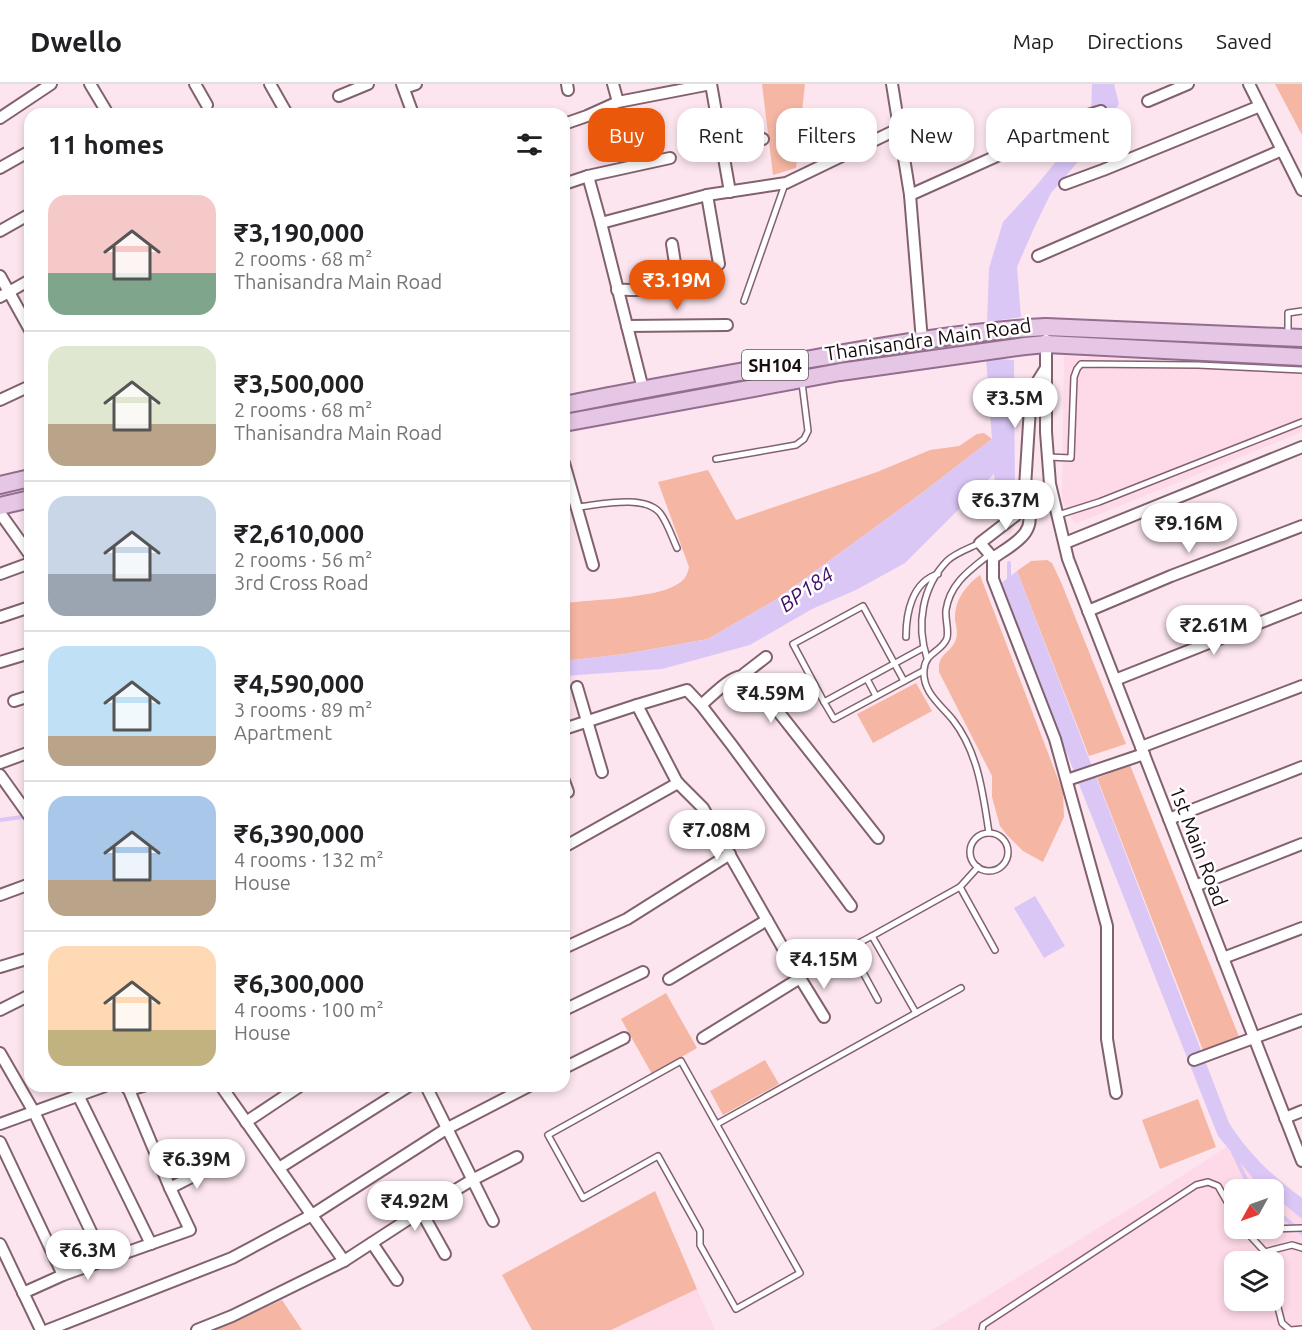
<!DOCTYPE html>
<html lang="en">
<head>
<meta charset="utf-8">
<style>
  body { margin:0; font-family:Ubuntu,sans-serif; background:#f2f2f2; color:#202124; height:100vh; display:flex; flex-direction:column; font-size:22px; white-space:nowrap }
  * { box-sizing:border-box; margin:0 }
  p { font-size:20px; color:#757577 }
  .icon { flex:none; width:33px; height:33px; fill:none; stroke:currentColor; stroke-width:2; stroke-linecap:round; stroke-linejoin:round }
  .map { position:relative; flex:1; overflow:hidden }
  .sheet { position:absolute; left:24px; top:24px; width:546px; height:984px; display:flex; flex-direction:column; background:#fff; border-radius:18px; box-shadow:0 3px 9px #0003 }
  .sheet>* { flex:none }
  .top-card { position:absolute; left:588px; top:24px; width:570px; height:54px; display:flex; gap:12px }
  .needle { width:39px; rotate:230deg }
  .buttons { position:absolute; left:1224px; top:1095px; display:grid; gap:12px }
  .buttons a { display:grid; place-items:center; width:60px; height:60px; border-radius:12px; background:#fff; box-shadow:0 3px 9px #0003; font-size:30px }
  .price { position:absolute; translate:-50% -51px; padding:0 14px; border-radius:21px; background:#fff; color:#222; font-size:20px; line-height:39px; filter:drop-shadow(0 2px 3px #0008) }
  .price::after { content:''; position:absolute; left:50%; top:36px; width:18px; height:14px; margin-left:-9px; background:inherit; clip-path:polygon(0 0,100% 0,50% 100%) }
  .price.on { background:#ea580c; color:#fff }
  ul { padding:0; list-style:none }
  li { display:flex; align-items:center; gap:18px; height:150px; padding:0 24px }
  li+li { border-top:2px solid #e0e0e0 }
  li span { display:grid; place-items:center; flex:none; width:168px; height:120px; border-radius:18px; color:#555 }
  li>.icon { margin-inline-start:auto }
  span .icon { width:72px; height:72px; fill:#fffc; stroke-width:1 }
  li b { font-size:26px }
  h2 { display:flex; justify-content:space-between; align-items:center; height:72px; padding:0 24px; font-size:26px }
  .chip { padding:0 21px; border-radius:18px; background:#fff; box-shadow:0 3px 9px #0003; font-size:21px; line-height:54px }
  .chip.on { background:#ea580c; color:#fff }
  header { display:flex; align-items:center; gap:36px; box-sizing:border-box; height:84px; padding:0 30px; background:#fff; border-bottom:2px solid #e0e0e0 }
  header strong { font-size:28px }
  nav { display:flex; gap:33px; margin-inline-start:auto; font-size:21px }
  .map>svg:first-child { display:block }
</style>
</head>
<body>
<header>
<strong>Dwello</strong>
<nav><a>Map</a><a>Directions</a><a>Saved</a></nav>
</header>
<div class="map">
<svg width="1302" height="1246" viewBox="0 0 1302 1246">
  <rect width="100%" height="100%" fill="#fce5ef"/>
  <g fill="#fed9e8" fill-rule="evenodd">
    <path d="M 1064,272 L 1302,283 L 1302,348 L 1075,440 L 1062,416 Z"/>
    <path d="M 1239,1055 L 1272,1092 L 1302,1114 L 1302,1246 L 932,1246 L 1157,1108 ZM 1234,1106 L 1274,1106 L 1274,1144 L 1234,1144 ZM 1234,1178 L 1274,1178 L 1274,1216 L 1234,1216 Z"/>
    <path d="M 697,1205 L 715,1246 L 611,1246 Z"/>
  </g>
  <g fill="#f5b7a4">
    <path d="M 762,0 L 805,0 L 796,84 L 773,91 Z"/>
    <path d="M 1275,0 L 1302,0 L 1302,51 Z"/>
    <path d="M 984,349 L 992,355 L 922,409 L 777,515 L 708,555 L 625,570 L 564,577 L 564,519 C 591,516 655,514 676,501 C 684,497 687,492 689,483 L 658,398 L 708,386 L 736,436 L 877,388 L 930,366 L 959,362 L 977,350 Z"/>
    <path d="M 1047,476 L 1052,479 L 1061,498 L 1126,660 L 1089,672 L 1017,487 L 1031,477 Z"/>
    <path d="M 980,491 L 1063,708 L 1064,733 L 1043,778 L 1023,767 L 1007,751 L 1000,742 L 992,713 L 992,692 L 939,588 C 937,569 951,570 956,555 C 958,548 956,542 955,536 C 954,517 965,502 980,491 Z"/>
    <path d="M 916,599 L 932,627 L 873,659 L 857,630 Z"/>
    <path d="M 1130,681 L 1240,955 L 1204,969 L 1097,694 Z"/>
    <path d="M 666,909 L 697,964 L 652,990 L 621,935 Z"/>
    <path d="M 765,976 L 779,1000 L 723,1031 L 710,1007 Z"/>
    <path d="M 1198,1015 L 1216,1063 L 1160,1085 L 1142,1036 Z"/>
    <path d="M 655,1107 L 697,1205 L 611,1246 L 532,1246 L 502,1191 Z"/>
    <path d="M 282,1216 L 302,1246 L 215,1246 Z"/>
  </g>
  <g fill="#dbc7f6">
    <path d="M 1092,0 L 1114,0 L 1119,20 L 1090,64 L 1051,109 L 1034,144 L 1017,183 L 1021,233 L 987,238 L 989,184 L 1003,138 L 1036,102 L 1091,35 Z"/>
    <path d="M 986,274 L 1014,276 L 1015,416 L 998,428 L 994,390 L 905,479 L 856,506 L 812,525 L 750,561 L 662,585 L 564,592 L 564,577 L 625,570 L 708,555 L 777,515 L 922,409 L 992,355 Z"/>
    <path d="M 1017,487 L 1229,1039 C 1248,1069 1273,1093 1302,1114 L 1302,1135 L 1274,1112 L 1274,1106 L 1265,1105 L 1257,1099 L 1218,1052 L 1000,500 Z"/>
    <path d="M 1035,812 L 1065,862 L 1044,874 L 1014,824 Z"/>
  </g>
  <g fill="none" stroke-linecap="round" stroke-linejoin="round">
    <g stroke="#dbc7f6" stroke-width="4">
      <path d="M 1009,479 L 1009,496"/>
      <path d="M 0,736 L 29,732"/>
      <path d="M 1233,1068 L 1251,1106"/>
      <path d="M 1274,1125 L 1302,1149"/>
    </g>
    <defs>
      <g id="service">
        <path d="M 744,217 L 785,100"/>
        <path d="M 1288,252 L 1288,229 L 1302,227"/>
        <path d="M 1048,373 L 1071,374 L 1074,293 L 1077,285 L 1081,280 L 1198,281 L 1302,286"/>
        <path d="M 716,375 L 796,361 L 804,355 L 808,347 L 802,299"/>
        <path d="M 577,423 C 599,421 644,410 660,429 C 667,438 672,453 677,464"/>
        <path d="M 1058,431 L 1099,418 L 1302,338"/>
        <path d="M 906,553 C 906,529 912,498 938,490"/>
        <path d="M 923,564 L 824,618 L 834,635 L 923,587"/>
        <path d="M 927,574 C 916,541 922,503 947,477 C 955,469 970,464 980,459"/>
        <path d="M 867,595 L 876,612"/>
        <path d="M 824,618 L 793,560 L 863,522 L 904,597"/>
        <circle cx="989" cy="768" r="19"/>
        <path d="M 989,749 C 983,709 978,668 953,636 C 941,621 922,608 924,586 C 925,568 942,568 947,554 C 949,545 945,535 946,526 C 950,499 970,486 990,470"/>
        <path d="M 960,803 L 995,866"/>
        <path d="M 872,852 L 857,860 L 853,870 L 878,916"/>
        <path d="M 961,904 L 916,929 L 872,852 L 960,803 L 978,783"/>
        <path d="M 681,977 L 800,1189 L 736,1225 L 700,1161 L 700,1147 L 658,1072 L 583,1114 L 548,1051 Z"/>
        <path d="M 717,1040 L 916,929"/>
        <path d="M 1243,1144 L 1265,1168 L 1292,1161 L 1302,1164"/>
        <path d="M 1244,1146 L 1302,1144"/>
        <path d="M 1265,1168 L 1267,1178"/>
        <path d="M 1274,1208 L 1282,1239 L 1290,1246"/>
        <path d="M 982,1246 L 983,1241 L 1196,1101 L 1208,1098 L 1218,1102 L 1234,1130"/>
        <path d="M 1291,1246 L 1302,1245"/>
      </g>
      <g id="minor">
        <path d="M 90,0 L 108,30"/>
        <path d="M 195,0 L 207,21"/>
        <path d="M 270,0 L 287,30"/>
        <path d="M 402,0 L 413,30"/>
        <path d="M 567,0 L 568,6"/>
        <path d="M 613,0 L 618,18"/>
        <path d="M 711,0 L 730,108"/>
        <path d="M 892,0 L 910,111 L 922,257"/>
        <path d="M 1249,0 L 1302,106"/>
        <path d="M 404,4 L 416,0"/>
        <path d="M 339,12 L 368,0"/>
        <path d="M 1148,17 L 1188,0"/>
        <path d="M 0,34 L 51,0"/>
        <path d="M 564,40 L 587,32 L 618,18 L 711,0"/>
        <path d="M 722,62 L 763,55"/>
        <path d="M 0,84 L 30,67"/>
        <path d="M 588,92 L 670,74"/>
        <path d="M 564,100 L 588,92 L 601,139 L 707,111 L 786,99 L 898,45"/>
        <path d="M 1065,100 L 1103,86 L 1260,22"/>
        <path d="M 707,111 L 719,180"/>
        <path d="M 910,111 L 1088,31 L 1101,27"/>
        <path d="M 601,139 L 643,305"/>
        <path d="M 0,147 L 30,130"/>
        <path d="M 1038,172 L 1282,66"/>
        <path d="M 0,192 L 30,246"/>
        <path d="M 617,206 C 638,205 664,210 677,192 L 672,160"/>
        <path d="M 0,213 L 30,196"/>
        <path d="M 627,242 L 727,241"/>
        <path d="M 1046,256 L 1046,348 L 1050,400 L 1068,475 L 1302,1077"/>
        <path d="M 1046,284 L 1031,308 L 1024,419 L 1015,432 L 980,459 L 993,474 L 993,495 L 1055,655 L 1107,842 L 1107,955 L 1116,1009"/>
        <path d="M 0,316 L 30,302"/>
        <path d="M 564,379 L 593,481"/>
        <path d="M 0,429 L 30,471"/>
        <path d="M 1065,459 L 1302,363"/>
        <path d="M 993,474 C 1013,460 1042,447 1024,419"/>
        <path d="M 0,490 L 30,479"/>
        <path d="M 1088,527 L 1171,492 L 1302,442"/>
        <path d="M 0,533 L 30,523"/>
        <path d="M 0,578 L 30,569"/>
        <path d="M 744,590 L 766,573"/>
        <path d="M 1115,596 L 1302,522"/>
        <path d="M 577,603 L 602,688"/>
        <path d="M 14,617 L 30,612"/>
        <path d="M 637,621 L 687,606 L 701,621 L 731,660 L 851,822"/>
        <path d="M 701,621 C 714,611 734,586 751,593 L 878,754"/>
        <path d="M 564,645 L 637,621 L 677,698 L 703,724 L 800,894 L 703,954"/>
        <path d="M 1141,663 L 1302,602"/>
        <path d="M 0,679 L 30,668"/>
        <path d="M 0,691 L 30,733"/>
        <path d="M 1067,696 L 1144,670"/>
        <path d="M 564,697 L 568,708"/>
        <path d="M 1169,735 L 1302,683"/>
        <path d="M 564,763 L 678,699"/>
        <path d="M 1195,802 L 1302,760"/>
        <path d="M 0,811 L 30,800"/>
        <path d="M 564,864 L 627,835 L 730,770"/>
        <path d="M 1223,874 L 1302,844"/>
        <path d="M 0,883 L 30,874"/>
        <path d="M 800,894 L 824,933"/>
        <path d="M 669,895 L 767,836"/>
        <path d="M 0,926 L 30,911"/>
        <path d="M 564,926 L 643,888"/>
        <path d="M 0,969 L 34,1028 L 104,1175"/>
        <path d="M 1194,976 L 1302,936"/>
        <path d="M 564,984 L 624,954"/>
        <path d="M 125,1002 L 129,1006 L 143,1002"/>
        <path d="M 221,1002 L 344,1177"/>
        <path d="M 426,1002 L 493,1137"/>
        <path d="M 78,1011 L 151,1160"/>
        <path d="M 1285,1034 L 1302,1027"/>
        <path d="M 246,1038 L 300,1002"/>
        <path d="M 0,1040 L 105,1002"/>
        <path d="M 0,1058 L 63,1191"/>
        <path d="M 279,1084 L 409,1002"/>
        <path d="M 170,1104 L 211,1083"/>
        <path d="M 421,1127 L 445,1170"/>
        <path d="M 372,1159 L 397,1196"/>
        <path d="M 0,1160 L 41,1246"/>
        <path d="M 23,1209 L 63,1191 L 190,1146 L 170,1104 L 129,1006"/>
        <path d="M 48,1246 L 232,1174 L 312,1131 L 446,1045 L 529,1002"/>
        <path d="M 197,1246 L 232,1232 L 344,1177 L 421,1127 L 472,1096 L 517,1073"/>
      </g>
      <g id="primary">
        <path d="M 564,321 C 646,304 729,290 811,275 C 889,261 968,247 1046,243 L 1302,254"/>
        <path d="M 564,339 L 840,288 L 1025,262 L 1046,260 L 1302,273"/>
        <path d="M 0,401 L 30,394"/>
        <path d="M 0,422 L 30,415"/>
      </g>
    </defs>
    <use href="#service" stroke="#82616f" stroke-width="8"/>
    <use href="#minor" stroke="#82616f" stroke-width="14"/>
    <use href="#primary" stroke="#936d8f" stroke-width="20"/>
    <use href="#service" stroke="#fff" stroke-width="5"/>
    <use href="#minor" stroke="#fff" stroke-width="10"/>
    <use href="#primary" stroke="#e5c6e4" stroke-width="16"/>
  </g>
  <g text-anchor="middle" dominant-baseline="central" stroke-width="5" stroke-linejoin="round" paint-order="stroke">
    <rect fill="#fff" stroke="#5e5659" stroke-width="1.5" x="742" y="266" width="66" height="30" rx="4.5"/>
    <g font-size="18" font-weight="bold" fill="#190d12">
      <text x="775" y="281">SH104</text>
    </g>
    <g font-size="20" fill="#190d12" stroke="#fff">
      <text transform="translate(928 255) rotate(-8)">Thanisandra Main Road</text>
      <text transform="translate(1199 762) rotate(69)">1st Main Road</text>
    </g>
    <g font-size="21" font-style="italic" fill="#3f0c66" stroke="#fff">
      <text transform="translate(806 505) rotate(-35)">BP184</text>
    </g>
  </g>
</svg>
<div class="buttons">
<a><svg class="needle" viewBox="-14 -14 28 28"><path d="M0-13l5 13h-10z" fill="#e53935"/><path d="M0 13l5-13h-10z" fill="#757577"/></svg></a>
<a><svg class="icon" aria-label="layers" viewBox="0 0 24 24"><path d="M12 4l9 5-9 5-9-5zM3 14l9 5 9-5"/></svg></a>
</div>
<b class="price on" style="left:677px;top:227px">₹3.19M</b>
<b class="price" style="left:1015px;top:345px">₹3.5M</b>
<b class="price" style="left:1006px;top:447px">₹6.37M</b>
<b class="price" style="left:1189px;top:470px">₹9.16M</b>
<b class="price" style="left:1214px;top:572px">₹2.61M</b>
<b class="price" style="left:771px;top:640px">₹4.59M</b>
<b class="price" style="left:717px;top:777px">₹7.08M</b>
<b class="price" style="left:824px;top:906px">₹4.15M</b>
<b class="price" style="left:197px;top:1106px">₹6.39M</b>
<b class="price" style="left:415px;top:1148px">₹4.92M</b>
<b class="price" style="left:88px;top:1197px">₹6.3M</b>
<div class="top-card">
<a class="chip on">Buy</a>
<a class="chip">Rent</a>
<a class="chip">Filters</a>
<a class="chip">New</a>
<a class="chip">Apartment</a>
</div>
<section class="sheet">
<h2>11 homes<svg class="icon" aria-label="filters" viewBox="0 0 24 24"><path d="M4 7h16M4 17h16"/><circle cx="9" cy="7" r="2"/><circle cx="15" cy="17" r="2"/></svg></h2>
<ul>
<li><span style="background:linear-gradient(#f6c9c9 65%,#7fa58c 0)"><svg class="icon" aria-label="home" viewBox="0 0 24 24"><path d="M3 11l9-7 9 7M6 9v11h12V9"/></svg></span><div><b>₹3,190,000</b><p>2 rooms · 68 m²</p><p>Thanisandra Main Road</p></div></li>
<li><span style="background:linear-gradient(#dfe7d0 65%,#b9a48a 0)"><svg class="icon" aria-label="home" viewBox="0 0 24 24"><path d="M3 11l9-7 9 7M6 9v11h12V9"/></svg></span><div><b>₹3,500,000</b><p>2 rooms · 68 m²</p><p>Thanisandra Main Road</p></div></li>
<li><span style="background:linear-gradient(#c9d6e8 65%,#9aa5b1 0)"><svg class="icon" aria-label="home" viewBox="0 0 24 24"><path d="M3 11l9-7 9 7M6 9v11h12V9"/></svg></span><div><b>₹2,610,000</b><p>2 rooms · 56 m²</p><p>3rd Cross Road</p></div></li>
<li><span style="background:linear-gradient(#bfe0f5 75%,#b9a48a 0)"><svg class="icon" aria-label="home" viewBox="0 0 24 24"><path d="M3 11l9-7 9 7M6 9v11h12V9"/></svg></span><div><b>₹4,590,000</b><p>3 rooms · 89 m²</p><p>Apartment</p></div></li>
<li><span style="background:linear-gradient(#a9c7e8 70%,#b9a48a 0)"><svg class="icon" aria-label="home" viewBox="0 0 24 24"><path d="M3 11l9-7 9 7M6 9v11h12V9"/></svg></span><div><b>₹6,390,000</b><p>4 rooms · 132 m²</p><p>House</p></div></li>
<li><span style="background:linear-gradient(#ffd9b3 70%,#c2b280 0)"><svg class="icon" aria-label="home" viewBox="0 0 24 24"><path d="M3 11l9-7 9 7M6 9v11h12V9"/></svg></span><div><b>₹6,300,000</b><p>4 rooms · 100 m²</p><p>House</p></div></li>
</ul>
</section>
</div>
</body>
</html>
